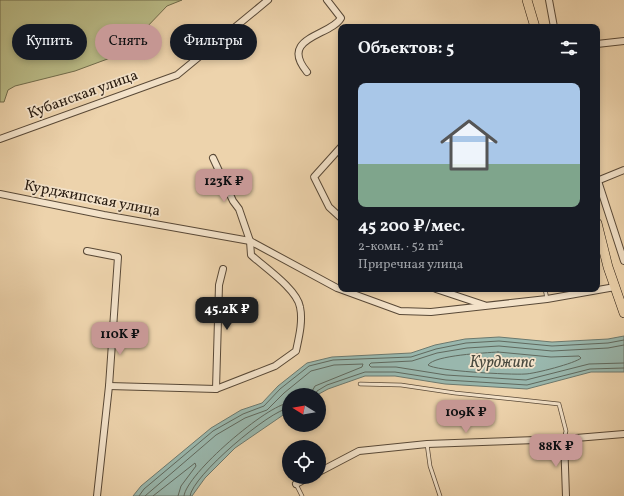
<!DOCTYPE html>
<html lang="ru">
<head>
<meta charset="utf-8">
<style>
  body { margin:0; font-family:Vollkorn,serif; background:#20242c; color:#f1f3f6; height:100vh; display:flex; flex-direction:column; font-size:15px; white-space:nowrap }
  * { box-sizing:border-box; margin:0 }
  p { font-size:13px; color:#9ea1a6 }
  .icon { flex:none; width:22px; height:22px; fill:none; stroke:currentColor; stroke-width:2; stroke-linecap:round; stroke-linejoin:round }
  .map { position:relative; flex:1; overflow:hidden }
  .drawer { position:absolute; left:338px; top:24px; width:262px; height:268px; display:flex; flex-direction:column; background:#171b24; border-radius:8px; box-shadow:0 2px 6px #0003 }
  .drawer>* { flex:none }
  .hud { position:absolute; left:12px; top:24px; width:266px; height:36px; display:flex; gap:8px }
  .needle { width:26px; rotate:281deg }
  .controls { position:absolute; left:282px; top:388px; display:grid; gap:8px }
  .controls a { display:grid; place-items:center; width:44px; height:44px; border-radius:50%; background:#171b24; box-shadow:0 2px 6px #0003; font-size:20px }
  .price { position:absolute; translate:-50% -34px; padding:0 9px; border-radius:8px; background:#c59692; color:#111; font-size:13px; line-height:26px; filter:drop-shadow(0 1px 2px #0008) }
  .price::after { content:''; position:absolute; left:50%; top:24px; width:12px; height:9px; margin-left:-6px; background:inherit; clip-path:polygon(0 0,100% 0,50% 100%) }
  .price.selected { background:#222; color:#fff }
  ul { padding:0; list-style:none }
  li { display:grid; align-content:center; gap:8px; height:212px; padding:0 20px }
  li+li { border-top:1px solid #363941 }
  li span { display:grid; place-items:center; height:124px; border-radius:8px; color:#555 }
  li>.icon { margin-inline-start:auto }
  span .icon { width:72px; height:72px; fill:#fffc; stroke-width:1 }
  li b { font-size:17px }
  h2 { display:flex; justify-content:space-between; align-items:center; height:48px; padding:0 20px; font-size:17px }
  .tag { padding:0 14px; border-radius:18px; background:#171b24; box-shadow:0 2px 6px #0003; font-size:14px; line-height:36px }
  .tag.selected { background:#c59692; color:#111 }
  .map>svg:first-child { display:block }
</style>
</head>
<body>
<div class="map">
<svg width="624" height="496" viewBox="0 0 624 496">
  <rect width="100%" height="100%" fill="#edd3ac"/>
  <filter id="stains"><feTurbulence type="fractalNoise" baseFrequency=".005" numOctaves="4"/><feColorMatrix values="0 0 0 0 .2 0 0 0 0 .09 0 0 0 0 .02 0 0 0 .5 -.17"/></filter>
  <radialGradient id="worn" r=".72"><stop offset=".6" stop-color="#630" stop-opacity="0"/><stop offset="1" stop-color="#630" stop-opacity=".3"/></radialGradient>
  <path fill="#babc88" stroke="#716c4c" d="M 0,0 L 182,0 L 167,6 L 121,54 L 75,71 L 15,86 L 8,90 L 4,102 L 0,102 Z"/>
  <path fill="#99b7ad" stroke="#6c796e" d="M 624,336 L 624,372 L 591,372 L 527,389 L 445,384 L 395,376 L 365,376 L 328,389 L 317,395 L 289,395 L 289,411 L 235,448 L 205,478 L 192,496 L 133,496 L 141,486 L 211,428 L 241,410 L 262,403 L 278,386 L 307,363 L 332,357 L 411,353 L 435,345 L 465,339 L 499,337 L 552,342 L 608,339 Z"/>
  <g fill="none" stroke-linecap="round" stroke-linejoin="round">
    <g stroke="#60695e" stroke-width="1">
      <path d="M 624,345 L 608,348 L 552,351 L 499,346 L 467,348 L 437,353 L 412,361 L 371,363 L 369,365 L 371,367 L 396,367 L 446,375 L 526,380 L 589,364 L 624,363"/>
      <path d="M 498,352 L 551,357 L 579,356 L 581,358 C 576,363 534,374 525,374 C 511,375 435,371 428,365 C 435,355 485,353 498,352 Z"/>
      <path d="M 315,395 L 317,391 L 327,385 L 365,372 L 395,372 L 446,380 L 527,385 L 590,369 L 624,368"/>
      <path d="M 139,496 L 144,489 L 213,431 L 243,414 L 264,406 L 280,389 L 309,366 L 333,360 L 411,357 L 436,349 L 466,343 L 499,341 L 552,346 L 608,343 L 624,340"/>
      <path d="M 145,496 L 216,435 L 245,418 L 267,410 L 284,393 L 311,371 L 334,365 L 363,364 L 362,367 L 315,386 L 310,395"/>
      <path d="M 153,496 L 195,463 L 196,466 L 181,486 L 178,496"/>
      <path d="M 184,496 C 186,474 268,404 289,403"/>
      <path d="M 190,496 C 192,476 270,410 289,408"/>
    </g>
    <defs>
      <g id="service">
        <path d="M 545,289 L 547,299"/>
        <path d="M 360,384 L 401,385 L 455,393 L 559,404 L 566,431 L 564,439"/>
        <path d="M 427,444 L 430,466 L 440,496"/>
        <path d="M 296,484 L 302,496"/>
      </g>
      <g id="minor">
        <path d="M 549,0 L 554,27"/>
        <path d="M 597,44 L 624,41"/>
        <path d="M 307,72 C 278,37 331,36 341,18 L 327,0"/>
        <path d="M 0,139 L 177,75 L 268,0"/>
        <path d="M 341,147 L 314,177 L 329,207 L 341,218"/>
        <path d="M 597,181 L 624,170"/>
        <path d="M 598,181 L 624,261"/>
        <path d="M 0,194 L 104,215 L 250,241 L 337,288 L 400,311 L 431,312 L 547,299 L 615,287"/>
        <path d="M 87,251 L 118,257 L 109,386 L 97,496"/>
        <path d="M 436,289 L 484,305"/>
        <path d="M 109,386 L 216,389 L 275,366 L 296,351 C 299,337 303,321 300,307 C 297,289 264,267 251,255 L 250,241 L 239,209 L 233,201 L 213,158"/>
        <path d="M 216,389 L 219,285 L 223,269"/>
        <path d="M 564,439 L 566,496"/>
        <path d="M 319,472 L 359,451 L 427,444 L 564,439 L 624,434"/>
        <path d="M 296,484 L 309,477"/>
      </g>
      <g id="primary">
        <path d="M 527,0 L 535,27"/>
        <path d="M 597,223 L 608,267 L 624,313"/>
      </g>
    </defs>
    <use href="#service" stroke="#594937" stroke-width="4.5"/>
    <use href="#minor" stroke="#594937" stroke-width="8"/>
    <use href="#primary" stroke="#281b10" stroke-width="10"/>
    <use href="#service" stroke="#f3e2c9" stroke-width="3"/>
    <use href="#minor" stroke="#f3e2c9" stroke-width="6"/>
    <use href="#primary" stroke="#edd3ac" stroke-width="9"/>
  </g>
  <g text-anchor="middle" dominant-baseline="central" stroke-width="3.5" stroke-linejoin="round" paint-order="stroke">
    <g font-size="15" fill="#281b10" stroke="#f3e2c9">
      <text transform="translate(83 95) rotate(-20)">Кубанская улица</text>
      <text transform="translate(92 199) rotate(11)">Курджипская улица</text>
    </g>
    <g font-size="16" font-style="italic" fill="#4a4a3f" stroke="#f3e2c9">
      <text x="502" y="363">Курджипс</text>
    </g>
  </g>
  <rect width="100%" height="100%" filter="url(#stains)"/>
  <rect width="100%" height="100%" fill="url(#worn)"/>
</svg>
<div class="controls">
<a><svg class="needle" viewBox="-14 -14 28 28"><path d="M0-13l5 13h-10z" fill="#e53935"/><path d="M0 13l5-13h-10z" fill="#9ea1a6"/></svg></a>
<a><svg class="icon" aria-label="locate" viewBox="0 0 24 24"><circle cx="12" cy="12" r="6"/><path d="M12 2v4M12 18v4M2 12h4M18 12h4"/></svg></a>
</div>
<b class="price" style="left:224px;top:203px">123K ₽</b>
<b class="price selected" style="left:227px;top:331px">45.2K ₽</b>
<b class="price" style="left:120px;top:356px">110K ₽</b>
<b class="price" style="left:466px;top:434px">109K ₽</b>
<b class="price" style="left:556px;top:468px">88K ₽</b>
<div class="hud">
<a class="tag">Купить</a>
<a class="tag selected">Снять</a>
<a class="tag">Фильтры</a>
</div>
<section class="drawer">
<h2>Объектов: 5<svg class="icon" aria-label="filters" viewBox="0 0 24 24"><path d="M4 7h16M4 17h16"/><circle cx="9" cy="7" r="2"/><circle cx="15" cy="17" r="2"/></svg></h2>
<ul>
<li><span style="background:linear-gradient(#a9c7e8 65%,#7fa58c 0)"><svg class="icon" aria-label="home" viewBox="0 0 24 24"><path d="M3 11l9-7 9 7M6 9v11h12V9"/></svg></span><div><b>45 200 ₽/мес.</b><p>2-комн. · 52 m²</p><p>Приречная улица</p></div></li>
</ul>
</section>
</div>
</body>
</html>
